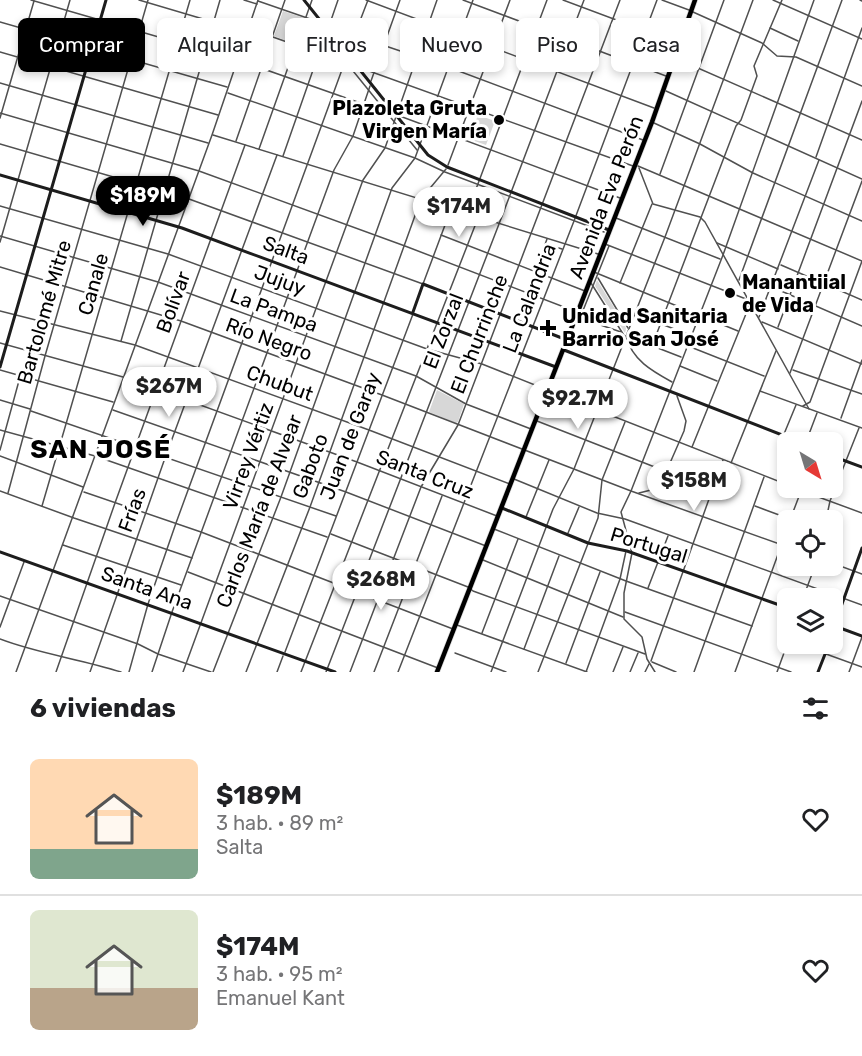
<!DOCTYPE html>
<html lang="es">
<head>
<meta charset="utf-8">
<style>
  body { margin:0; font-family:Rubik,sans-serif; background:#f6f6f6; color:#202124; height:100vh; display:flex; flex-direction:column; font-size:22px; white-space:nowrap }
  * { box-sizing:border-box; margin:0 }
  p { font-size:20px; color:#757577 }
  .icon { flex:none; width:33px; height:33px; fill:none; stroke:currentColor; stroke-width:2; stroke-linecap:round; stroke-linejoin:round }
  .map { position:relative; height:672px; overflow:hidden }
  .panel { display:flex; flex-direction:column; background:#fff; flex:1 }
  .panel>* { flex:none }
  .top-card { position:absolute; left:18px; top:18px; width:826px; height:54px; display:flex; gap:12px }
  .needle { width:39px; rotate:142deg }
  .fabs { position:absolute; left:777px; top:432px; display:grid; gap:12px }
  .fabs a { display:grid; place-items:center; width:66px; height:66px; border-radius:9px; background:#fff; box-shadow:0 3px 9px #0003; font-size:30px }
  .price { position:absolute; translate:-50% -51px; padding:0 14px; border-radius:21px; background:#fff; color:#222; font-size:20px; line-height:39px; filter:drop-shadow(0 2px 3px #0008) }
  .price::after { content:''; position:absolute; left:50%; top:36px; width:18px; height:14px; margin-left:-9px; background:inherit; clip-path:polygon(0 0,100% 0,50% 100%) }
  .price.on { background:#000; color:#fff }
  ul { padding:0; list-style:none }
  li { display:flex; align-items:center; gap:18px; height:150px; padding:0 30px }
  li+li { border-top:2px solid #e0e0e0 }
  li span { display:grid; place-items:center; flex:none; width:168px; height:120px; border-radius:9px; color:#555 }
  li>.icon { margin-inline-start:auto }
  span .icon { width:72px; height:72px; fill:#fffc; stroke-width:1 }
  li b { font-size:26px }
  h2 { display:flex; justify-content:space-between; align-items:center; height:72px; padding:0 30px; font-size:26px }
  .chip { padding:0 21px; border-radius:9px; background:#fff; box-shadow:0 3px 9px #0003; font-size:21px; line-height:54px }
  .chip.on { background:#000; color:#fff }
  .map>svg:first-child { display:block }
</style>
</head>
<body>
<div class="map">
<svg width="862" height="672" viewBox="0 0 862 672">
  <rect width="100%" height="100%" fill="#fff"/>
  <g fill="#d7d7d7">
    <path d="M 283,11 L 304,18 L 295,44 L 274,36 Z"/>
    <path d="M 478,115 L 495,121 L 486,145 L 469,139 Z"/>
    <path d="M 597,280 L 625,325 L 626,329 L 625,333 L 595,286 Z"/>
    <path d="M 437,390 L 464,404 L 458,422 L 456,423 L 429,412 Z"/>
  </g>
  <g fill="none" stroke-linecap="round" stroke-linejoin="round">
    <defs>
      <path id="primary" d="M 437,672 L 652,122 L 695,0"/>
    </defs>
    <use href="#primary" stroke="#dbdbdb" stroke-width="6"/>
    <g stroke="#505050" stroke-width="1.5">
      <path d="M 31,0 L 238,60 L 386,112"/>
      <path d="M 139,0 L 247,32"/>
      <path d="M 244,0 L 257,4"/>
      <path d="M 366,0 L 654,108"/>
      <path d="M 463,0 L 666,76"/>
      <path d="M 563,0 L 678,43"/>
      <path d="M 662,0 L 689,10"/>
      <path d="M 773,0 L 862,39"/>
      <path d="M 860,0 L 862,1"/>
      <path d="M 258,1 L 313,20 L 325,34"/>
      <path d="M 693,12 L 762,43 L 777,56 L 796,57 L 862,86"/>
      <path d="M 0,22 L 227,87"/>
      <path d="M 326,26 L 448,67 L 643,140"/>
      <path d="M 329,26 L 338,0"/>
      <path d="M 770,28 L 798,41"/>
      <path d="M 250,29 L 344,62"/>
      <path d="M 0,52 L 218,115"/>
      <path d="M 348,52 L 368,0"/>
      <path d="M 675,58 L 862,140"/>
      <path d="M 345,61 L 417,150"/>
      <path d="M 358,67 L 633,166"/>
      <path d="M 371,81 L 400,0"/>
      <path d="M 0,83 L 208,143"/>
      <path d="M 666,91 L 862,179"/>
      <path d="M 228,93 L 415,158 L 445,172 L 604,232"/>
      <path d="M 0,113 L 199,171 L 405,246 L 577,312"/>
      <path d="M 397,115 L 620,198"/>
      <path d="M 0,118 L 34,1"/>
      <path d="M 654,123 L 700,144 L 753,173 L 862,221"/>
      <path d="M 213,135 L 598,254"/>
      <path d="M 236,141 L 285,0"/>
      <path d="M 0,144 L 189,199 L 423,284 L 451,209"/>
      <path d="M 259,149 L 312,0"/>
      <path d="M 283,156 L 327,30"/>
      <path d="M 816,157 L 862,28"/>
      <path d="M 448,165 L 510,0"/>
      <path d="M 638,166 L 862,261 L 810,402 L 803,406"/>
      <path d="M 639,168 L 653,204 L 700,217 L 705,222 L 809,409"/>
      <path d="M 660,174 L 724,0"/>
      <path d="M 0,206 L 168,254 L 427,349 L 482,364 L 545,389"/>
      <path d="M 467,213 L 547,0"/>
      <path d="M 616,218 L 720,259"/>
      <path d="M 441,235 L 585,291"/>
      <path d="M 0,236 L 158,282 L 221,305 L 416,376 L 466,404 L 531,429"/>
      <path d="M 0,242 L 70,0"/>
      <path d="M 717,243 L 778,269"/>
      <path d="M 546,244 L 562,249"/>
      <path d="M 605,244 L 746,299"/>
      <path d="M 539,261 L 547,239"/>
      <path d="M 781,265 L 862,300"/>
      <path d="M 0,267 L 181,321 L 382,395 L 631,491 L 788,547"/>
      <path d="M 594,272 L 738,331"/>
      <path d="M 598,278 L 628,328"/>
      <path d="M 739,280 L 842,0"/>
      <path d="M 591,283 L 625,337"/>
      <path d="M 620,283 L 652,204"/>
      <path d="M 772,287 L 862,326"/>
      <path d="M 0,311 L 135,345 L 369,430 L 510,484"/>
      <path d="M 635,314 L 690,335"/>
      <path d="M 759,317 L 819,160"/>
      <path d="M 580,318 L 609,246"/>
      <path d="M 580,318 L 621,332"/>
      <path d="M 762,322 L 862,364"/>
      <path d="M 778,327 L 862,101"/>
      <path d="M 626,336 C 632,360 652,371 672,382"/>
      <path d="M 627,336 L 681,357"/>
      <path d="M 121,341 L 220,0"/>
      <path d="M 0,343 L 123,377 L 357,462 L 497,516"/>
      <path d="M 652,346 L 736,126 L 741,120 L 757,76 L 754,66 L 782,0"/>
      <path d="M 688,346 L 764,376"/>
      <path d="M 680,366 L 717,381"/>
      <path d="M 0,370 L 113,402"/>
      <path d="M 793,370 L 862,394"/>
      <path d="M 790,373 L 862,181"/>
      <path d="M 549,391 L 788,485"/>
      <path d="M 760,391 L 862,428"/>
      <path d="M 0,400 L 30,409"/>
      <path d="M 113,410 L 346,492 L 486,546"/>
      <path d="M 31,411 L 336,516"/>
      <path d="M 841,418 L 862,360"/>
      <path d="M 537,421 L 711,489"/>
      <path d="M 0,430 L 95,456 L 327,537"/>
      <path d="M 784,434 L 796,405"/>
      <path d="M 806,442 L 817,413"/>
      <path d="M 692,447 L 750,304"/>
      <path d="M 0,450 L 20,377"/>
      <path d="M 0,456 L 83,487"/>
      <path d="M 731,463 L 776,351"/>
      <path d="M 514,479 L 597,513 L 625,519 L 862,605"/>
      <path d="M 794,488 L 862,513"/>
      <path d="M 0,491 L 74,518 L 192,558"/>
      <path d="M 84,492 L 201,532 L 453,629"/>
      <path d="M 8,493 L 45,356 L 148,0"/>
      <path d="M 639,493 L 651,490 L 663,479 L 684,431 L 686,421 L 677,396"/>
      <path d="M 42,506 L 190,0"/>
      <path d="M 755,506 L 790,519"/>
      <path d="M 526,517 L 549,460"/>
      <path d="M 790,520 L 801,491"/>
      <path d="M 826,520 L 830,501 L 859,428"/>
      <path d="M 494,529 L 626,581 L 752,626"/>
      <path d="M 568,533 L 579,507"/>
      <path d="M 331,534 L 468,587 L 473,591 L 645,654"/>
      <path d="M 63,545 L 181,585"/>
      <path d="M 483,560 L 623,617"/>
      <path d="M 832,563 L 862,574"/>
      <path d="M 188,572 L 438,668"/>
      <path d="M 648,588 L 668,536"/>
      <path d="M 0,596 L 138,644 L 158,654 L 211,672"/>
      <path d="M 803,598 L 815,566"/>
      <path d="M 625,612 L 791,672"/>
      <path d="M 457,625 L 587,672"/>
      <path d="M 0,627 L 24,562"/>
      <path d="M 482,633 L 518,539"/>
      <path d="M 0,639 C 39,654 81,659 121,672"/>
      <path d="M 524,649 L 559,556"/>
      <path d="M 285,652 L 413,314"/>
      <path d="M 455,653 L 506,672"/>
      <path d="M 826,654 L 862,667"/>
      <path d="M 651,661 L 723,460"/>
      <path d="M 652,662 L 676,672"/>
      <path d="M 566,663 L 600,572"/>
      <path d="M 16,672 L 212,135 L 258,0"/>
      <path d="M 56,672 L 115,503 L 245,145"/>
      <path d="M 90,672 L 165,458 L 277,155"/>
      <path d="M 129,672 L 148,604 L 176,523 L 347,56"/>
      <path d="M 152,672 L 172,612 L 334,170 L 353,136 L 370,86"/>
      <path d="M 183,672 L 363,180 L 385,148 L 437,0"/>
      <path d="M 213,672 L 281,497 L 392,188 L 415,158 L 473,0"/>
      <path d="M 246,672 L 310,507 L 421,199 L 446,169"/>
      <path d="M 277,672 L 283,656"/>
      <path d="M 301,672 L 478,218"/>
      <path d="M 326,672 L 499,224 L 584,0"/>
      <path d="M 350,672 L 421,487 L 458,425 L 620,0"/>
      <path d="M 374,672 L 442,496"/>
      <path d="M 398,672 L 574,221 L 657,0"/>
      <path d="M 491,672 L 553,509 L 574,469 L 665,237 L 753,0"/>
      <path d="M 538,672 L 598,518 L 602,480 L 625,422"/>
      <path d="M 586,672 L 620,579 L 626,551"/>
      <path d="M 613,672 L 623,647"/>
      <path d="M 630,672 L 638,653"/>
      <path d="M 645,672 L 649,664"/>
      <path d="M 655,672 L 647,659 L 642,637 L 624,619 L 624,593 L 632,553 L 621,512 L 631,491 L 723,255 L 814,0"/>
      <path d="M 694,672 L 764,477"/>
      <path d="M 735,672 L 788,527"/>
      <path d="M 777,672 L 788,642"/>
      <path d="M 849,672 L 862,637"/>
    </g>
    <g stroke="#1d1d1d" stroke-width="3">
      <path d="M 304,0 L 428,155 L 447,167 L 609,230"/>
      <path d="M 0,175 L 182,228 L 556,367"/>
      <path d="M 413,312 L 423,284 L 567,340"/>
      <path d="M 564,350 L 800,442"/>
      <path d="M 0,367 L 106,0"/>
      <path d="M 832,456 L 862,467"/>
      <path d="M 502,508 L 588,543 L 627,551 L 788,608"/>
      <path d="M 0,552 L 335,672"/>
      <path d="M 832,625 L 862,636"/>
      <path d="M 832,632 L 862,548"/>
      <path d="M 818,672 L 829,644"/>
    </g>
    <use href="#primary" stroke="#000" stroke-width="4.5"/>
  </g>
  <g fill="#000" stroke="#fff" stroke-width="2">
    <circle cx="499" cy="120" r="6"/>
    <circle cx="730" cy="293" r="6"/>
    <path d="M545 319h6v6h6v6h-6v6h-6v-6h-6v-6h6z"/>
  </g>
  <g text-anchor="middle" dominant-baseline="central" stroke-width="6" stroke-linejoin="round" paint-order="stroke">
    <g font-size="20" font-weight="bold" fill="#000" stroke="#fff" text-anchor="start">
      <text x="487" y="108" text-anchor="end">Plazoleta Gruta<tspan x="487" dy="23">Virgen María</tspan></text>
      <text x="742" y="282">Manantiial<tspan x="742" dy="23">de Vida</tspan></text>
      <text x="562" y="316">Unidad Sanitaria<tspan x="562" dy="23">Barrio San José</tspan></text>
    </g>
    <g font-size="20" fill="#000" stroke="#fff">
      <text transform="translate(606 197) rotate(-69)">Avenida Eva Perón</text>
      <text transform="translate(286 250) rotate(20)">Salta</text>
      <text transform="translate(280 280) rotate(20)">Jujuy</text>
      <text transform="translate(93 284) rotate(-74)">Canale</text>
      <text transform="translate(529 298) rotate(-69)">La Calandria</text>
      <text transform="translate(173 302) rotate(-70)">Bolívar</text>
      <text transform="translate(274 310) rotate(20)">La Pampa</text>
      <text transform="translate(44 312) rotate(-74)">Bartolomé Mitre</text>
      <text transform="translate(443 331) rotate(-69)">El Zorzal</text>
      <text transform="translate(479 334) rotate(-69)">El Churrinche</text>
      <text transform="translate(269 339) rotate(20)">Río Negro</text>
      <text transform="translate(280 383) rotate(20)">Chubut</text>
      <text transform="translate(350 436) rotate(-69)">Juan de Garay</text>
      <text transform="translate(248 456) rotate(-70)">Virrey Vértiz</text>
      <text transform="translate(310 466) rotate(-70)">Gaboto</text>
      <text transform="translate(425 474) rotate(21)">Santa Cruz</text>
      <text transform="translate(132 510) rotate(-70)">Frías</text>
      <text transform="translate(259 511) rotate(-69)">Carlos María de Alvear</text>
      <text transform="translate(649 545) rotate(17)">Portugal</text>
      <text transform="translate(147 588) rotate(19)">Santa Ana</text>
    </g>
    <g font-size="26" font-weight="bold" letter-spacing="1.5" fill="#000" stroke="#fff">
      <text x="101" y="449">SAN JOSÉ</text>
    </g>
  </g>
</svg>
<div class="fabs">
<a><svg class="needle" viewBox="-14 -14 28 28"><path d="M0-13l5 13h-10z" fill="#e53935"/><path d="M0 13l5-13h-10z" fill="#757577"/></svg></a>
<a><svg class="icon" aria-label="locate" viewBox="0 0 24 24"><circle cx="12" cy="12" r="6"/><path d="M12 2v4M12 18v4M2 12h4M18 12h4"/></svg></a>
<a><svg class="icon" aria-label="layers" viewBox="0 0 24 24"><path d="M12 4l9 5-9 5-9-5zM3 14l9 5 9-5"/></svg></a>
</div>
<b class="price on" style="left:143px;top:227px">$189M</b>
<b class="price" style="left:459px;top:238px">$174M</b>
<b class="price" style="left:169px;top:418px">$267M</b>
<b class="price" style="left:578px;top:430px">$92.7M</b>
<b class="price" style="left:694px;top:512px">$158M</b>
<b class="price" style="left:381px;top:611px">$268M</b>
<div class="top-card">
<a class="chip on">Comprar</a>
<a class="chip">Alquilar</a>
<a class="chip">Filtros</a>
<a class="chip">Nuevo</a>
<a class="chip">Piso</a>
<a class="chip">Casa</a>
</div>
</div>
<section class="panel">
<h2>6 viviendas<svg class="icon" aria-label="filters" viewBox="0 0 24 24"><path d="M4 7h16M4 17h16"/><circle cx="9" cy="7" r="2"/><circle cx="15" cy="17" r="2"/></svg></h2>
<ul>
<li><span style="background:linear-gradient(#ffd9b3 75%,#7fa58c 0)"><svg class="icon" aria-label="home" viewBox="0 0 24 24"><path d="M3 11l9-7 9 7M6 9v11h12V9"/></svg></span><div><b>$189M</b><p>3 hab. · 89 m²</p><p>Salta</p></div><svg class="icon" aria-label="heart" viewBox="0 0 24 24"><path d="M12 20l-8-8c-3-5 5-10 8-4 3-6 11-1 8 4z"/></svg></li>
<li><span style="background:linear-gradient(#dfe7d0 65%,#b9a48a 0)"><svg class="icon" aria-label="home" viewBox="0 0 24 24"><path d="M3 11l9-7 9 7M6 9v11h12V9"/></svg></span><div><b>$174M</b><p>3 hab. · 95 m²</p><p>Emanuel Kant</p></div><svg class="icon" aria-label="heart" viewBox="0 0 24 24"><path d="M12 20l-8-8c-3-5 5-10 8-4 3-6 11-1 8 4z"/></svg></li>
</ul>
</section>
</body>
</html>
